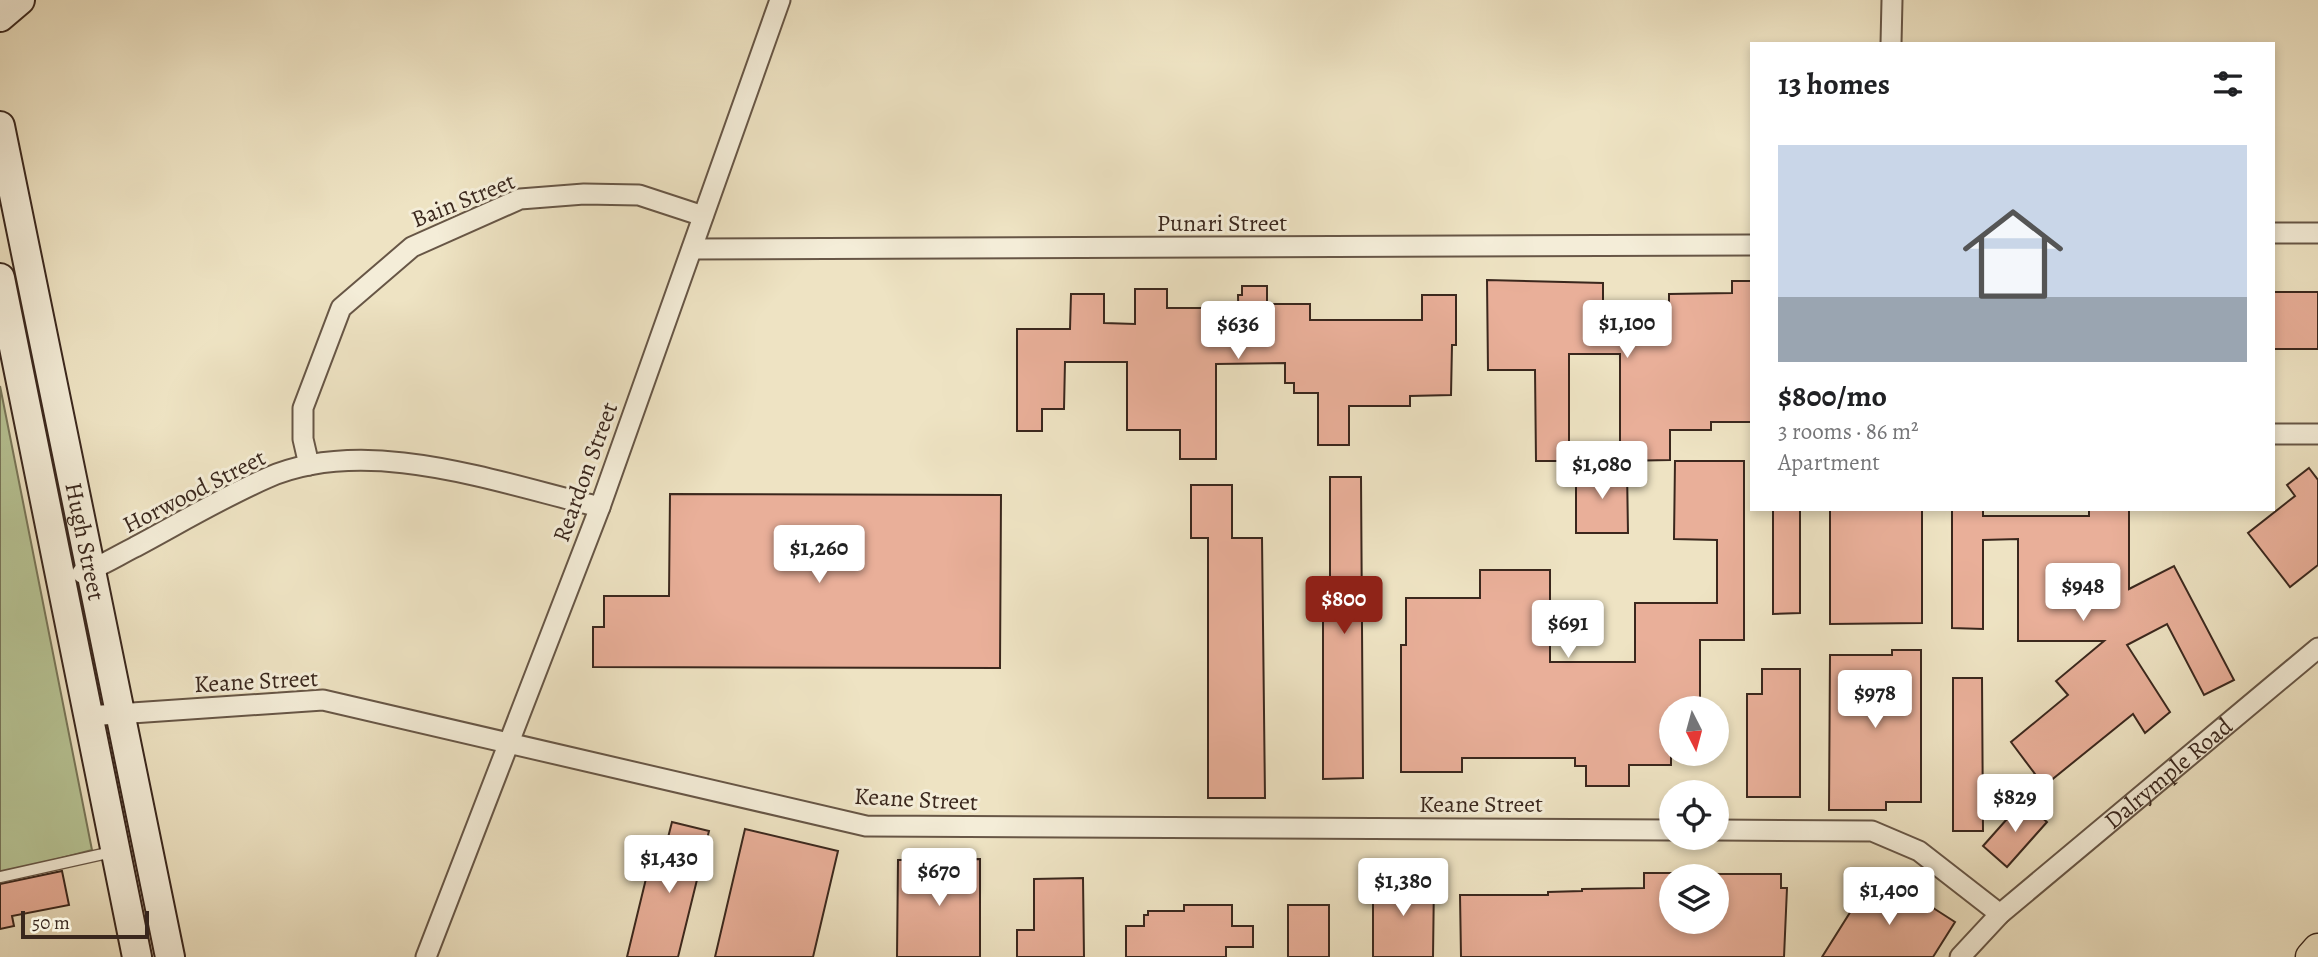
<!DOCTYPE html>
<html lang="en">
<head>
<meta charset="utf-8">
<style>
  body { margin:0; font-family:Alegreya,serif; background:#f6f6f6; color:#202124; height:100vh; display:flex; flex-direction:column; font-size:26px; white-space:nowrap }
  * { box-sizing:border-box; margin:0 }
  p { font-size:23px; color:#757577 }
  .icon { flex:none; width:38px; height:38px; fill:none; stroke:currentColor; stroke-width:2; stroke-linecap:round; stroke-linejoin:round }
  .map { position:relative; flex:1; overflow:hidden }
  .panel { position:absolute; left:1750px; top:42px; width:525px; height:469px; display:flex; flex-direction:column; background:#fff; border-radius:0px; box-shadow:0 4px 10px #0003 }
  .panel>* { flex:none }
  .needle { width:46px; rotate:174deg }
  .tools { position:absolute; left:1659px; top:696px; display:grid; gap:14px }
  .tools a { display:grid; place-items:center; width:70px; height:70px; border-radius:50%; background:#fff; box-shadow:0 4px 10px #0003; font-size:35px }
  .scale { position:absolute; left:21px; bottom:18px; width:128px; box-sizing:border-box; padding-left:7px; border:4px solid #3a271d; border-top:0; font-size:19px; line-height:24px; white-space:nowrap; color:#3a271d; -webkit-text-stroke:5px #f4edd8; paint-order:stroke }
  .price { position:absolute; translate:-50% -60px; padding:0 16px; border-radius:7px; background:#fff; color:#222; font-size:23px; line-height:46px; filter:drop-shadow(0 2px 4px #0008) }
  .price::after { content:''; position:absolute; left:50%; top:42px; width:21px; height:16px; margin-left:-10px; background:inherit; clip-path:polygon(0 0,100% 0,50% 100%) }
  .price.active { background:#8f2418; color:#fff }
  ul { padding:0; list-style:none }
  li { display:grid; align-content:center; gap:14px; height:371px; padding:0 28px }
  li span { display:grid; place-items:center; height:217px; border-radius:0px; color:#555 }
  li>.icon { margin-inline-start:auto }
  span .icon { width:126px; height:126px; fill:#fffc; stroke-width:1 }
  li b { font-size:30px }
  h2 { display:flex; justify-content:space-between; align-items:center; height:84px; padding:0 28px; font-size:30px }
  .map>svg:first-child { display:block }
</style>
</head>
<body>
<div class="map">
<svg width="2318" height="957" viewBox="0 0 2318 957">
  <rect width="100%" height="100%" fill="#eee3c3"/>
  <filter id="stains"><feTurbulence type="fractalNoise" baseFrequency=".00286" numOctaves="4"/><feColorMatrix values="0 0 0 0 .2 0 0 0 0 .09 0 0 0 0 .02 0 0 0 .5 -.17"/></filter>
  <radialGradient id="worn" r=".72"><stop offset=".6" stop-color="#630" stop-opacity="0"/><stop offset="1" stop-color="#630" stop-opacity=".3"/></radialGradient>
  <path fill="#b7c495" stroke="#787659" stroke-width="2" d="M 0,386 L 92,850 L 0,874 Z"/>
  <g fill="#e9af99" stroke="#3a271d" stroke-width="2">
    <path d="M 1487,280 L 1603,283 L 1603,323 L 1669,323 L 1669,294 L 1732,293 L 1732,281 L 1752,281 L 1752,422 L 1711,422 L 1711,430 L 1670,430 L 1670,460 L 1620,461 L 1620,354 L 1569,354 L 1569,461 L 1536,461 L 1535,370 L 1488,370 Z"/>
    <path d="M 1242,286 L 1267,286 L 1267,304 L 1310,304 L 1310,320 L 1422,320 L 1422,295 L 1456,295 L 1456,345 L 1452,345 L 1451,395 L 1410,396 L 1410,406 L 1349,406 L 1349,445 L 1318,445 L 1318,393 L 1294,393 L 1294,383 L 1285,383 L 1285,363 L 1216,364 L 1216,459 L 1180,459 L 1180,430 L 1127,430 L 1127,362 L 1065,362 L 1064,409 L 1042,409 L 1042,431 L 1017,431 L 1017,329 L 1070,329 L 1071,294 L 1104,294 L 1104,323 L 1135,324 L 1135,289 L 1167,289 L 1167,308 L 1211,308 L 1211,343 L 1239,344 L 1238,295 L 1242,295 Z"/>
    <rect x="2273" y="292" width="45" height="57"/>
    <path d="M 1675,461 L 1744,461 L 1744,640 L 1700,640 L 1700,709 L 1671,709 L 1671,765 L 1629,765 L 1629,786 L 1586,786 L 1586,766 L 1575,766 L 1575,758 L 1462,758 L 1462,772 L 1401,772 L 1401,645 L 1406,645 L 1406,598 L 1480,598 L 1480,570 L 1550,570 L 1550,662 L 1635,662 L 1635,603 L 1717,603 L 1717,540 L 1674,539 Z"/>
    <path d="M 2309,468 L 2318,480 L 2318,565 L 2290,587 L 2248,533 L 2295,496 L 2287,485 Z"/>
    <path d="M 1576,469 L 1627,469 L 1628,533 L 1576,533 Z"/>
    <path d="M 1330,477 L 1361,477 L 1363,778 L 1323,779 L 1323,616 L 1330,616 Z"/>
    <path d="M 1191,485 L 1232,485 L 1232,538 L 1262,538 L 1265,798 L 1208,798 L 1208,538 L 1191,538 Z"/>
    <path d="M 670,494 L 1001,495 L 1000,668 L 593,667 L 593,627 L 604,627 L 604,596 L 669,596 Z"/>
    <path d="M 1773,509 L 1800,509 L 1800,613 L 1773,614 Z"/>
    <path d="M 1830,509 L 1922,509 L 1922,623 L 1830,624 Z"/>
    <path d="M 1952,509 L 1983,509 L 1983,516 L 2089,516 L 2089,509 L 2129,509 L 2129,589 L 2174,566 L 2234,680 L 2204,695 L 2167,624 L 2127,645 L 2170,712 L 2145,733 L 2133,714 L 2044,786 L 2011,742 L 2068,695 L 2056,681 L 2104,641 L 2018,641 L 2018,539 L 1983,540 L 1983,629 L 1952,628 Z"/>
    <path d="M 1892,650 L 1921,650 L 1921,802 L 1886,802 L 1886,810 L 1829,810 L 1830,655 L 1892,655 Z"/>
    <path d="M 1762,669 L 1800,669 L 1800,797 L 1747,797 L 1747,694 L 1762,694 Z"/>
    <path d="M 1953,678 L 1982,678 L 1983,831 L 1953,831 Z"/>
    <path d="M 2023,801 L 2047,822 L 2007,867 L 1983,846 Z"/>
    <path d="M 672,822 L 709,831 L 678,957 L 627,957 L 651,858 L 662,861 Z"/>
    <path d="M 745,829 L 838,851 L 813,957 L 715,957 Z"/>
    <path d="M 980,859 L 980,957 L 897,957 L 898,860 Z"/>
    <path d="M 62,871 L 69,905 L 12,916 L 14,926 L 0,929 L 0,884 Z"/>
    <path d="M 1644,873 L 1671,873 L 1671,922 L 1717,922 L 1717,874 L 1781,874 L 1781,888 L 1787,888 L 1784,957 L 1461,957 L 1460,895 L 1548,895 L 1548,892 L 1582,891 L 1582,889 L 1644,888 Z"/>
    <path d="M 1873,876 L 1924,908 L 1927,904 L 1955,922 L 1933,957 L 1822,957 Z"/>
    <path d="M 1083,878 L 1084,957 L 1017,957 L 1017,930 L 1034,930 L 1034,879 Z"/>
    <path d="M 1373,879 L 1434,879 L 1433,957 L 1373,957 Z"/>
    <path d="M 1184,905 L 1232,905 L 1232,926 L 1253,926 L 1253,947 L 1226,947 L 1226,957 L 1126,957 L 1126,926 L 1144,926 L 1144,915 L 1148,915 L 1148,911 L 1184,911 Z"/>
    <rect x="1288" y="905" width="41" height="52"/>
  </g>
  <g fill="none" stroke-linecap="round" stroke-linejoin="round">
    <defs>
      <path id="service" d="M 0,877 L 112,852"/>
      <g id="minor">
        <path d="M 1891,44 L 1892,0"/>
        <path d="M 2273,233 L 2318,233"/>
        <path d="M 692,249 L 1752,245"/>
        <path d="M 2273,434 L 2318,434"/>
        <path d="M 309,465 L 303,439 L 303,408 L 341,308 L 412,247 L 520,199 L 584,194 L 639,195 L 703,216"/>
        <path d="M 82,573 C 100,567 117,556 135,547 C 178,524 221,498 267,478 C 367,434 498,483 600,507"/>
        <path d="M 88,716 L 323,700 L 866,826 L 1671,830"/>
        <path d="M 1717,830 L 1872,831 L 1919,851 L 2000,914"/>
        <path d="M 426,957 L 600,507 L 780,0"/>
        <path id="s1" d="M 1960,957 L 2000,914 L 2318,648"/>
      </g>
      <g id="secondary">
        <path d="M 0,17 L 20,0"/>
        <path id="s2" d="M 0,126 L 170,957"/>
        <path d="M 0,278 L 137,957"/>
      </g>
      <path id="primary" d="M 2311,957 L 2318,949"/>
    </defs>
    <use href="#service" stroke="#675646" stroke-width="13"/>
    <use href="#minor" stroke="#675646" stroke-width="23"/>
    <use href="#secondary" stroke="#3a271d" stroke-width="32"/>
    <use href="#primary" stroke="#3a271d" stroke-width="33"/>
    <use href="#service" stroke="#f4edd8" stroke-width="10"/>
    <use href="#minor" stroke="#f4edd8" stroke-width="19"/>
    <use href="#secondary" stroke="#f4edd8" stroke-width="28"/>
    <use href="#primary" stroke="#eee3c3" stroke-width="30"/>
  </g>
  <g text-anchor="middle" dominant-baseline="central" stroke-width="6" stroke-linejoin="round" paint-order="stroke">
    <g font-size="24" fill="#3a271d" stroke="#f4edd8">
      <text transform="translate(463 200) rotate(-22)">Bain Street</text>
      <text x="1222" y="223">Punari Street</text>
      <text transform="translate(585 472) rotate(-70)">Reardon Street</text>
      <text transform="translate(194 491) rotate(-27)">Horwood Street</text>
      <text stroke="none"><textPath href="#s2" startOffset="424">Hugh Street</textPath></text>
      <text transform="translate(256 681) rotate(-3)">Keane Street</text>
      <text stroke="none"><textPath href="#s1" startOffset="278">Dalrymple Road</textPath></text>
      <text transform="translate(916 799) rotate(3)">Keane Street</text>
      <text x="1481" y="804">Keane Street</text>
    </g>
  </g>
  <rect width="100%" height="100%" filter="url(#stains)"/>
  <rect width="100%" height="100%" fill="url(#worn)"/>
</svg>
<div class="tools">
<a><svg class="needle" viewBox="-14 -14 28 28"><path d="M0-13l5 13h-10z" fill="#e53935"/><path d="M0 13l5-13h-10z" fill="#757577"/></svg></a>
<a><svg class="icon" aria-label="locate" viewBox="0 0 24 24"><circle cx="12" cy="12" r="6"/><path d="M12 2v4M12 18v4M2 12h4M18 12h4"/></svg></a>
<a><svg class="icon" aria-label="layers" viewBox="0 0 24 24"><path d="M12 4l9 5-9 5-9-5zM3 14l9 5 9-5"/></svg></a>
</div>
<div class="scale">50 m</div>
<b class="price" style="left:1627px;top:360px">$1,100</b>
<b class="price" style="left:1238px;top:361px">$636</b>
<b class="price" style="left:1602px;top:501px">$1,080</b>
<b class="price" style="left:819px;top:585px">$1,260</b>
<b class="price" style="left:2083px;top:623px">$948</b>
<b class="price active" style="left:1344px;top:636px">$800</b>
<b class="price" style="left:1568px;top:660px">$691</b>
<b class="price" style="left:1875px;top:730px">$978</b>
<b class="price" style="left:2015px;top:834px">$829</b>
<b class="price" style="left:669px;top:895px">$1,430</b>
<b class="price" style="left:939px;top:908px">$670</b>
<b class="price" style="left:1403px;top:918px">$1,380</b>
<b class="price" style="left:1889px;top:927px">$1,400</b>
<section class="panel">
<h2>13 homes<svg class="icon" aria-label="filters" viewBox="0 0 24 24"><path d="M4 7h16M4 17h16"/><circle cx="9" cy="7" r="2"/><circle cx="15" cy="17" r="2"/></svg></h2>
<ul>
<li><span style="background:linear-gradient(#c9d6e8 70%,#9aa5b1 0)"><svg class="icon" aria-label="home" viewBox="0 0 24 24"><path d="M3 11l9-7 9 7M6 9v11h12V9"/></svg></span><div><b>$800/mo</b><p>3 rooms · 86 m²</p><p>Apartment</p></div></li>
</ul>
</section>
</div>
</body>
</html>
